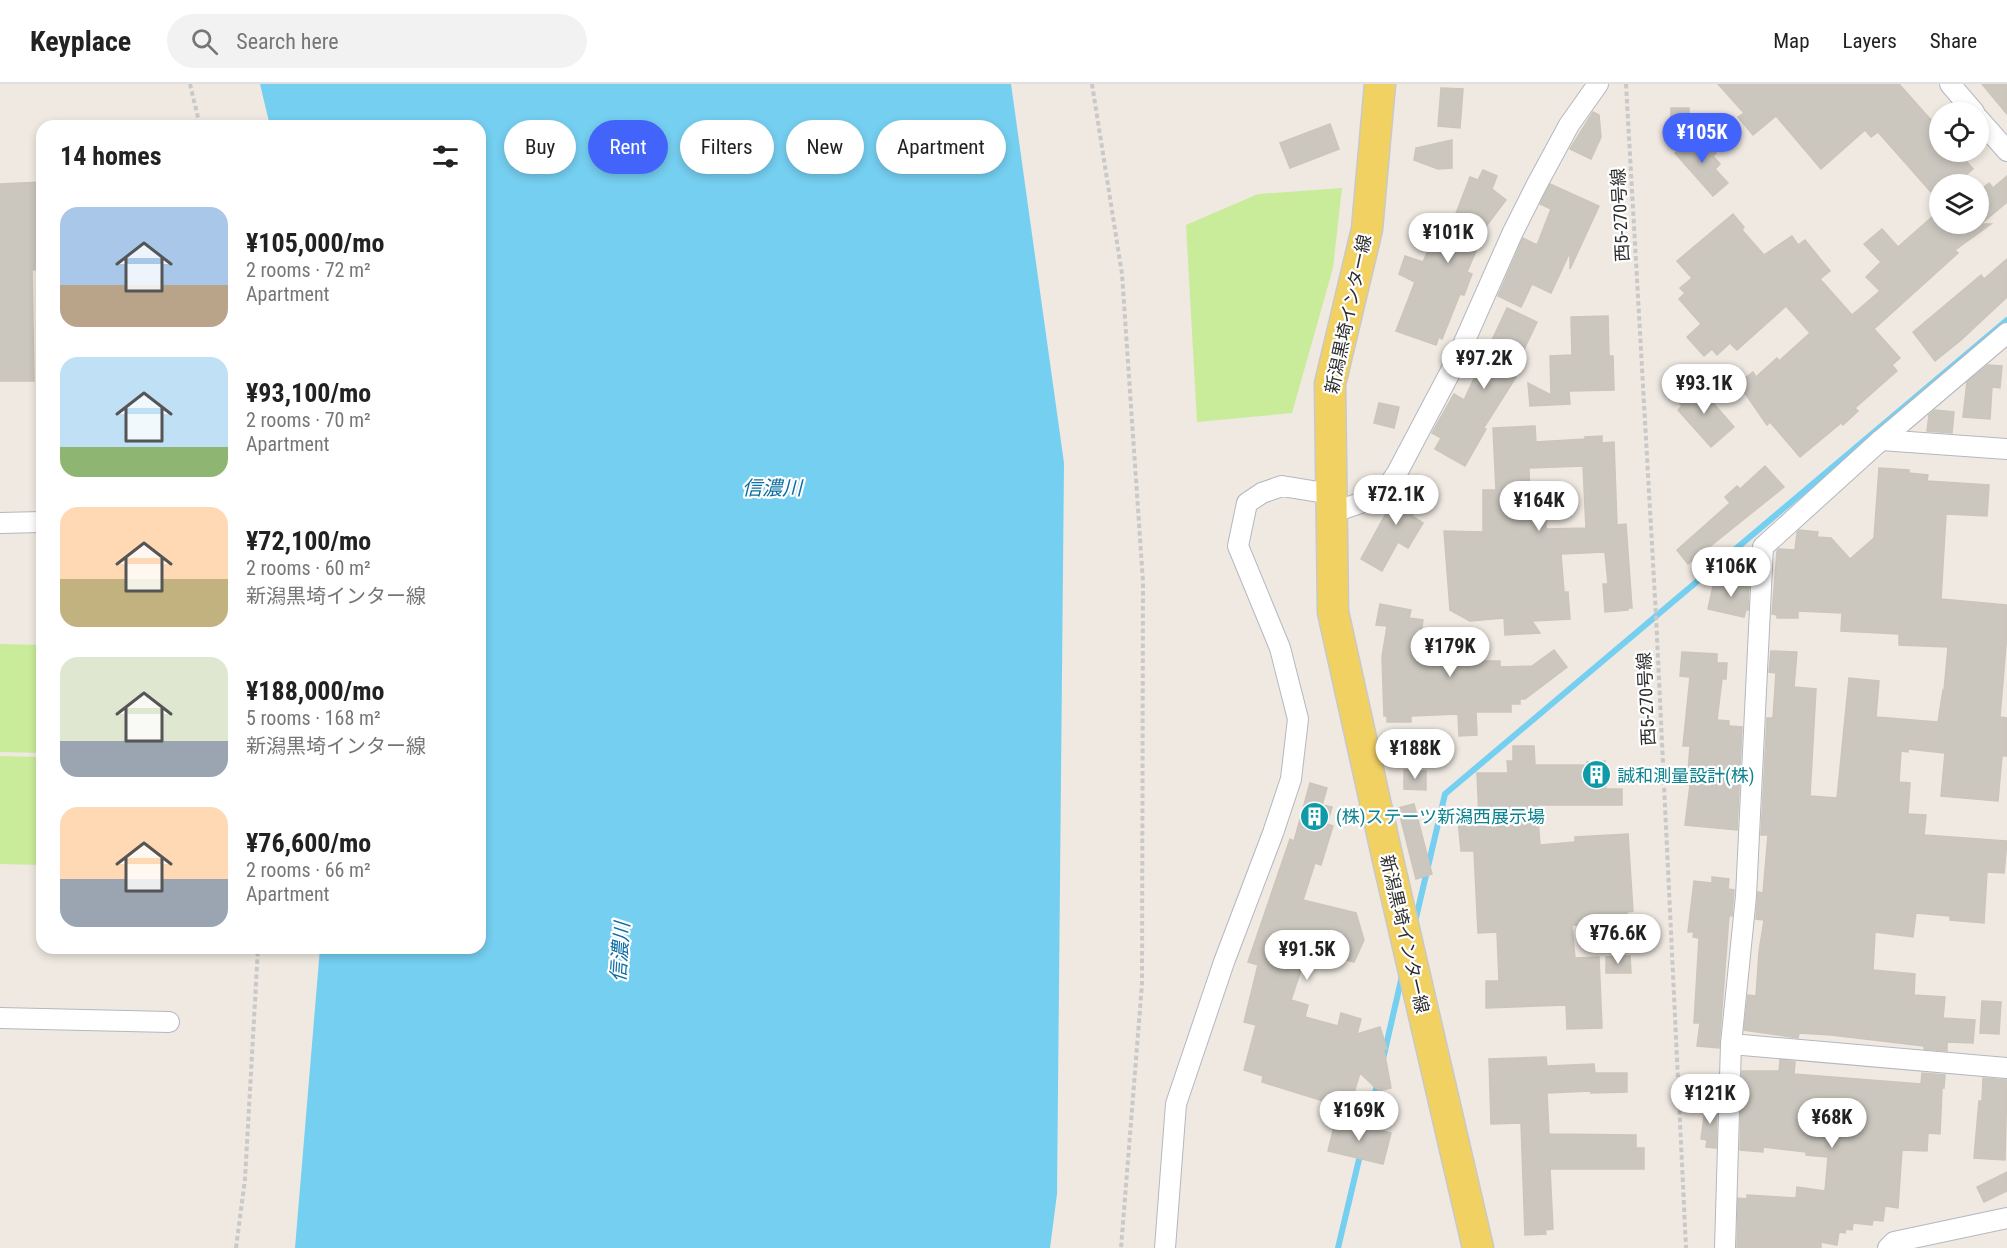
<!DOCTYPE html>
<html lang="en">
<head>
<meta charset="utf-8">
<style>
  body { margin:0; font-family:"Roboto Condensed","Noto Sans JP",sans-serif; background:#f2f2f2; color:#222; height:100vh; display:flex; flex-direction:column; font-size:22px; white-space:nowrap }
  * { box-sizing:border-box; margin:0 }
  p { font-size:20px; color:#767676 }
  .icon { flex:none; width:33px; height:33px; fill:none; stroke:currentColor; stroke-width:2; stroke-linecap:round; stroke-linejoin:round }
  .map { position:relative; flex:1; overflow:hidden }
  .panel { position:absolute; left:36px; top:36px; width:450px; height:834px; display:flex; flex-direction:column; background:#fff; border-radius:18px; box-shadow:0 3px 9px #0003 }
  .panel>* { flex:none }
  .hud { position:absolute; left:504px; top:36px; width:570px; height:54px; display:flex; gap:12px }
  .buttons { position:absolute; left:1929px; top:18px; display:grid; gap:12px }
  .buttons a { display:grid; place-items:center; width:60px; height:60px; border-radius:50%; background:#fff; box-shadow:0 3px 9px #0003; font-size:30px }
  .price { position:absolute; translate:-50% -51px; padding:0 14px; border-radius:21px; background:#fff; color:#222; font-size:20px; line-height:39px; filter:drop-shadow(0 2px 3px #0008) }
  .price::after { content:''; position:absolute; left:50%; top:36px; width:18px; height:14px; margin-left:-9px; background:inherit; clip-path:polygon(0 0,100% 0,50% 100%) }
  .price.active { background:#4264fb; color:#fff }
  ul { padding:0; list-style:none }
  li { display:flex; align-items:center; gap:18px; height:150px; padding:0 24px }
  li span { display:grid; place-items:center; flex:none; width:168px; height:120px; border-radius:18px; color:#555 }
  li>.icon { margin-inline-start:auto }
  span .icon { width:72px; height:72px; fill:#fffc; stroke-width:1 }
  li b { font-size:26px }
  h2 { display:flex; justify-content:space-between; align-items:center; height:72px; padding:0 24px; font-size:26px }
  .pill { padding:0 21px; border-radius:27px; background:#fff; box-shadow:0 3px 9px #0003; font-size:21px; line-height:54px }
  .pill.active { background:#4264fb; color:#fff }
  header { display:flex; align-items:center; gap:36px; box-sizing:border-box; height:84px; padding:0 30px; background:#fff; border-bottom:2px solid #e0e0e0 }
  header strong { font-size:28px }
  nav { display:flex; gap:33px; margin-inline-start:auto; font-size:21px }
  .search { width:420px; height:54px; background:#f2f2f2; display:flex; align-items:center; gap:15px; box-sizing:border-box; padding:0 21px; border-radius:33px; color:#767676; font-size:22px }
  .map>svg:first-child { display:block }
</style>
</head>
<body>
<header>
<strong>Keyplace</strong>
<div class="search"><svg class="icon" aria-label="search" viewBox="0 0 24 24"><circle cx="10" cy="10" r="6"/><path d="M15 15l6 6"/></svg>Search here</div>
<nav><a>Map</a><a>Layers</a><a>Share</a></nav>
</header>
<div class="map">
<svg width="2007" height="1164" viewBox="0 0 2007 1164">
  <rect width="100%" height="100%" fill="#efe9e1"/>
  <g fill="#c9ec9a">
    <path d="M 1342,104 L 1333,184 L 1292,329 L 1197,338 L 1186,141 L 1258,110 Z"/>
    <path d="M 0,560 L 42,561 L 42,669 L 0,668 Z"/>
    <path d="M 0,672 L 42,673 L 42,781 L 0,780 Z"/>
  </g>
  <path fill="#75cff0" d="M 260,0 L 1011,0 L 1064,379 L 1057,1110 L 1050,1164 L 295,1164 L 320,864 L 480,864 L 480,42 L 270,42 Z"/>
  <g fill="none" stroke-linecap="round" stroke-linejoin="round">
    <g stroke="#75cff0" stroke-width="6">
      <path d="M 1415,838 L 1445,710 L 2007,236"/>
      <path d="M 1383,975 L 1402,892"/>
      <path d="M 1365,1051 L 1378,997"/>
      <path d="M 1338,1164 L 1361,1067"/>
    </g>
  </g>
  <g fill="#cbc7bf" stroke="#cbc5ba" stroke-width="1.5" fill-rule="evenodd">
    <path d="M 1718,0 L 1899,0 L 1940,46 L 1940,68 L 1958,68 L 1973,85 L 1955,100 L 1940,100 L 1932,109 L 1878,48 L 1871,53 L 1865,46 L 1821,85 L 1776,32 L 1753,51 L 1738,33 L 1744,29 Z"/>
    <path d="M 1982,0 L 2007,0 L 2007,30 Z"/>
    <path d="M 1441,4 L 1463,5 L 1460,44 L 1438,42 Z"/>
    <rect x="1671" y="24" width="18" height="19"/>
    <path d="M 1593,28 L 1599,31 L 1601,53 L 1591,75 L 1570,65 Z"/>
    <path d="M 1330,40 L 1339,65 L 1290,84 L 1280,59 Z"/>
    <path d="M 1698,49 L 1716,69 L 1713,72 L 1720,80 L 1715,85 L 1728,99 L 1713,112 L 1675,69 Z"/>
    <path d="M 1452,56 L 1452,84 L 1438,85 L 1414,76 L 1416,64 Z"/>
    <path d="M 1483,86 L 1497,92 L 1492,105 L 1506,116 L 1487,141 L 1467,188 L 1472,190 L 1464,211 L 1460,210 L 1442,255 L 1439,253 L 1436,261 L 1396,247 L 1415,198 L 1399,190 L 1405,172 L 1423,178 L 1436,149 L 1447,153 L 1470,93 L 1478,96 Z"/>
    <path d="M 2007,92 L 2007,118 L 1981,140 L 1991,140 L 1955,166 L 1958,169 L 1874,245 L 1900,274 L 1892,281 L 1897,287 L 1855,324 L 1858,327 L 1843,341 L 1841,339 L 1800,373 L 1770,338 L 1767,341 L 1738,299 L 1753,288 L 1756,293 L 1777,274 L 1779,277 L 1810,249 L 1786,222 L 1737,266 L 1730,259 L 1717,271 L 1712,265 L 1704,272 L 1687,253 L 1701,240 L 1679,215 L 1685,209 L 1680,204 L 1692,194 L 1677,177 L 1733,130 L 1744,143 L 1742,146 L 1764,171 L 1792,152 L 1798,161 L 1805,156 L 1830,187 L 1820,195 L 1852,231 L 1880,207 L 1866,193 L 1881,178 L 1864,160 L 1882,145 L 1898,163 L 1933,132 L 1939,140 L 1978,140 L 1978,108 L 1989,99 L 1993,104 Z"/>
    <path d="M 42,98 L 42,185 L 32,186 L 34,297 L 0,297 L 0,100 Z"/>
    <path d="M 1550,100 L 1599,122 L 1570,185 L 1570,168 L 1551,209 L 1532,200 L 1521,223 L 1498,212 L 1523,154 L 1537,161 L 1551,125 L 1540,120 Z"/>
    <path d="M 2007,175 L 2007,213 L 1960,257 L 1935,277 L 1913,248 L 1981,191 L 1984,195 Z"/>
    <path d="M 1507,224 L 1537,238 L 1512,291 L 1516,293 L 1483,345 L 1486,345 L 1465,382 L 1435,365 L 1441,354 L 1432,349 L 1454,310 L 1464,316 Z"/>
    <path d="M 1608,232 L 1609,272 L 1613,272 L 1614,306 L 1569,307 L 1570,320 L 1530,322 L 1528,299 L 1551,311 L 1550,272 L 1572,271 L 1571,233 Z"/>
    <path d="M 1988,281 L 2002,282 L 2000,304 L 1992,303 L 1990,335 L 1963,333 L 1967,298 Z"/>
    <path d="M 1695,298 L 1734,343 L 1711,363 L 1678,326 L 1682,322 L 1676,314 Z"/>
    <path d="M 1379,319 L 1399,323 L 1394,344 L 1374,339 Z"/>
    <path d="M 1935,326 L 1954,328 L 1952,349 L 1927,347 L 1929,331 Z"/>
    <path d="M 1535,342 L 1536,358 L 1585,355 L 1585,353 L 1602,352 L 1602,359 L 1614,358 L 1617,441 L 1626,440 L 1632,524 L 1628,524 L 1628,526 L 1605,528 L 1603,500 L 1608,500 L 1605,468 L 1561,470 L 1564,508 L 1568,508 L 1570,535 L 1532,537 L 1540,549 L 1505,551 L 1504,534 L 1470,537 L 1450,526 L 1444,447 L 1483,448 L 1483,406 L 1496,406 L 1493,344 ZM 1583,382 L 1586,444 L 1546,445 L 1546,426 L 1530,426 L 1529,384 Z"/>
    <path d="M 1765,382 L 1784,403 L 1688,480 L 1677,466 L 1730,419 L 1725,413 L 1737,402 L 1740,405 Z"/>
    <path d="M 1879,384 L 1909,386 L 1909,389 L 1928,391 L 1927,397 L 1989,401 L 1987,432 L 1946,430 L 1941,515 L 2007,521 L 2007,549 L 2000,633 L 2007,634 L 2007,672 L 2002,672 L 1998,717 L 1941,712 L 1945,669 L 1908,665 L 1908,668 L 1901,667 L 1899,698 L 1910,699 L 1908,730 L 1926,731 L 1924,751 L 2007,757 L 2004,789 L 1987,788 L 1984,839 L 1950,836 L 1950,832 L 1916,829 L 1913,853 L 1875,848 L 1873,886 L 1915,890 L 1914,911 L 1945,913 L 1943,934 L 1975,936 L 1973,959 L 1947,958 L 1947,967 L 1924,965 L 1924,962 L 1831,951 L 1799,949 L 1798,954 L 1744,946 L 1748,911 L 1756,912 L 1759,868 L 1764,836 L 1756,835 L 1758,808 L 1763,809 L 1768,751 L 1761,751 L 1767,634 L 1773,634 L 1776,589 L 1769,588 L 1771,567 L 1797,568 L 1794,603 L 1816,605 L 1810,712 L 1837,714 L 1849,594 L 1879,597 L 1876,633 L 1938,638 L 1943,606 L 1944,607 L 1948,563 L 1899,561 L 1899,550 L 1841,547 L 1842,529 L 1798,527 L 1798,534 L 1777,534 L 1777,531 L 1772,530 L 1777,467 L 1779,465 L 1795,466 L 1797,449 L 1799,446 L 1818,448 L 1817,453 L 1831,454 L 1850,475 L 1874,454 Z"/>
    <path d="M 1409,392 L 1419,395 L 1421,409 L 1412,432 L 1423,439 L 1408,464 L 1398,458 L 1382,487 L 1361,475 L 1395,413 Z"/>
    <path d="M 1734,494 L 1749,497 L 1748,526 L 1746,526 L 1744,533 L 1708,525 L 1714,498 L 1732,502 Z"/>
    <path d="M 1380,520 L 1411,526 L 1409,534 L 1423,536 L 1417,574 L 1459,582 L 1459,577 L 1500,577 L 1500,583 L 1532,582 L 1554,566 L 1567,583 L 1525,615 L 1520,615 L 1520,620 L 1511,620 L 1511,628 L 1476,628 L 1477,651 L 1459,652 L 1458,630 L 1411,632 L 1411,638 L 1387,638 L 1387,632 L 1384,632 L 1382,573 L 1387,542 L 1376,541 Z"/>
    <path d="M 1682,568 L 1717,570 L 1717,579 L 1727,579 L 1726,595 L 1722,595 L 1717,636 L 1729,637 L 1729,642 L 1742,643 L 1737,746 L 1685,741 L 1690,701 L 1687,701 L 1690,662 L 1683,662 L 1690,593 L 1680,592 Z"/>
    <path d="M 1513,662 L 1534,662 L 1535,681 L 1587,681 L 1587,678 L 1605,677 L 1606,705 L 1622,705 L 1622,721 L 1537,721 L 1540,761 L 1575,758 L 1575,753 L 1628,750 L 1633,827 L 1627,828 L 1627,839 L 1619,839 L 1619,841 L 1572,841 L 1575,874 L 1599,873 L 1602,944 L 1567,945 L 1566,921 L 1486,924 L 1486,897 L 1499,897 L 1497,848 L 1478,849 L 1474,767 L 1461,767 L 1458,736 L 1479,734 L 1477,689 L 1508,689 L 1507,677 L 1513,677 Z"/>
    <path d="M 1404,686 L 1426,687 L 1426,706 L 1404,705 Z"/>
    <path d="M 1310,699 L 1327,704 L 1322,721 L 1332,723 L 1327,740 L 1333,742 L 1321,781 L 1315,779 L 1303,816 L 1356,829 L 1364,856 L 1354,878 L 1308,865 L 1291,916 L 1308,921 L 1305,933 L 1338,942 L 1341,929 L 1361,935 L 1357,950 L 1380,943 L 1387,965 L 1384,966 L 1391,1004 L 1379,1007 L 1360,989 L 1349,1025 L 1262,998 L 1263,992 L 1244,986 L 1256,941 L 1244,938 L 1258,881 L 1248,878 L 1290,755 L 1294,757 Z"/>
    <path d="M 1414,720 L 1432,790 L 1416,795 L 1398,724 Z"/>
    <path d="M 1712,793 L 1729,795 L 1728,805 L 1734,806 L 1732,832 L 1729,832 L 1719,964 L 1697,962 L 1700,939 L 1694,939 L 1699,854 L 1693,853 L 1694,848 L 1688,848 L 1694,797 L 1712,799 Z"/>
    <path d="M 1630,872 L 1631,889 L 1606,889 L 1606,873 Z"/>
    <path d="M 1982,917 L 2001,918 L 1999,950 L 1980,949 Z"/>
    <path d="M 1546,973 L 1547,982 L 1594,980 L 1595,989 L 1627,989 L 1627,1008 L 1591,1009 L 1591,1007 L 1547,1009 L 1549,1050 L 1636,1051 L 1636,1064 L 1644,1064 L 1644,1085 L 1550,1085 L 1553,1145 L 1545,1146 L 1546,1150 L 1525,1151 L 1521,1039 L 1491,1040 L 1489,975 Z"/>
    <path d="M 1780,976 L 1795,978 L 1794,990 L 1921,1000 L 1922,989 L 1945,991 L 1944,1004 L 1942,1004 L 1940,1050 L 1928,1049 L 1927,1067 L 1902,1066 L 1898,1124 L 1885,1122 L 1883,1137 L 1873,1136 L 1872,1141 L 1853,1139 L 1852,1146 L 1846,1145 L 1845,1149 L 1839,1148 L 1837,1161 L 1821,1158 L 1821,1164 L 1737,1164 L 1738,1114 L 1747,1115 L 1747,1111 L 1796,1114 L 1797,1103 L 1825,1107 L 1828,1073 L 1806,1071 L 1806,1068 L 1763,1063 L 1763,1068 L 1740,1066 L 1742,987 L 1779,987 Z"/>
    <path d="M 1983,994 L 2007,996 L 2005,1076 L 1974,1074 L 1979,1017 L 1982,1017 Z"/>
    <path d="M 1706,1018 L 1717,1019 L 1716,1064 L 1706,1063 L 1707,1056 L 1701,1055 Z"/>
    <path d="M 1336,1035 L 1391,1049 L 1383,1080 L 1328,1067 Z"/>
    <path d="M 2007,1088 L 2007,1107 L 1984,1118 L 1977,1103 Z"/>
  </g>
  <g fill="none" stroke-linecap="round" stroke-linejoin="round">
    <defs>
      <g id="minor">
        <path d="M 1950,0 L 1974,28"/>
        <path d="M 1978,34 L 2007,67"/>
        <path d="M 1881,356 L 2007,365"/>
        <path d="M 1331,429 L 1381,412 L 1397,389 L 1454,281 L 1512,150 L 1536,102 L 1569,41 L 1598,0"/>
        <path d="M 0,439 L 42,438"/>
        <path d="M 0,934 L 169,938"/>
        <path d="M 1731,960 L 2007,984"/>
        <path d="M 1165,1164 L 1176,1020 L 1224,878 L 1273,749 L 1291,695 L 1298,635 L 1280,564 L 1238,462 L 1247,419 L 1262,409 L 1282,402 L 1331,410"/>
        <path d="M 1725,1164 L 1731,960 L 1746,812 L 1763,463 L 1881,356 L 2007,249"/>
        <path d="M 1888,1164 L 1894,1158 L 2007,1134"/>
      </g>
      <path id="primary" d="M 1380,0 L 1367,145 L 1330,300 L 1333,528 L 1388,776 L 1478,1164"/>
    </defs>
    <use href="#minor" stroke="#b4b7c1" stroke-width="22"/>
    <use href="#primary" stroke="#c9c9c9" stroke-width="33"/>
    <g stroke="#c9c9c9" stroke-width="4" stroke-dasharray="4.5 3" stroke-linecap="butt">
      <path d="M 190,0 L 200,42"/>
      <path d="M 1092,0 L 1122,190 L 1143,498 L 1142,900 L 1121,1164"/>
      <path d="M 1626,0 L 1656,532 L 1686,1164"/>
      <path d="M 236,1164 L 245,1095 L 258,864"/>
    </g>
    <use href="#minor" stroke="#fff" stroke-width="20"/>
    <use href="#primary" stroke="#f2d163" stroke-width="30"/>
  </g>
  <defs>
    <symbol id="building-disc" viewBox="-11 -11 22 22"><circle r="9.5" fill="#0f9aa8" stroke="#fff"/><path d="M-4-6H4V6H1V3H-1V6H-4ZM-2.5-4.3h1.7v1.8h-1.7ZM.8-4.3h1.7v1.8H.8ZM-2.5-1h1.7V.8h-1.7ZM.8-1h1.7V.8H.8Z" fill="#fff"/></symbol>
  </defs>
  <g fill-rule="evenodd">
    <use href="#building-disc" x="1580" y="674" width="33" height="33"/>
    <use href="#building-disc" x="1298" y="716" width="33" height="33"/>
  </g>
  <g text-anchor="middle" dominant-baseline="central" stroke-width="4.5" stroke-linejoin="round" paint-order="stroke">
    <g font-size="18" fill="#2e2e2e" stroke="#fff">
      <text transform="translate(1620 131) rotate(-93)">西5-270号線</text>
      <text transform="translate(1348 230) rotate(-78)">新潟黒埼インター線</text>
      <text transform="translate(1646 615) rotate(-93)">西5-270号線</text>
      <text transform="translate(1405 850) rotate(77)">新潟黒埼インター線</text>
    </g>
    <g font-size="18" fill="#0d838f" stroke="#fff" text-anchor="start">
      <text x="1617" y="691">誠和測量設計(株)</text>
      <text x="1336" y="732">(株)ステーツ新潟西展示場</text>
    </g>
    <g font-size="20" font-style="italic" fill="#0d6fa3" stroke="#fff">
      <text x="772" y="404">信濃川</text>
      <text transform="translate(620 868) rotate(-86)">信濃川</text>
    </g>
  </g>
</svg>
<div class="buttons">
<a><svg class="icon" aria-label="locate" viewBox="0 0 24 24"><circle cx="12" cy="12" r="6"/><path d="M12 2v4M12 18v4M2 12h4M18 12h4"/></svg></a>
<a><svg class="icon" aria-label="layers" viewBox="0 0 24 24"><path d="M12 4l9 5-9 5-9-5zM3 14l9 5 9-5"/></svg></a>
</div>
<b class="price active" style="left:1702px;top:80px">¥105K</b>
<b class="price" style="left:1448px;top:180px">¥101K</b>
<b class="price" style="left:1484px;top:306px">¥97.2K</b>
<b class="price" style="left:1704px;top:331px">¥93.1K</b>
<b class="price" style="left:1396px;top:442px">¥72.1K</b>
<b class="price" style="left:1539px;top:448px">¥164K</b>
<b class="price" style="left:1731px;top:514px">¥106K</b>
<b class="price" style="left:1450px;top:594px">¥179K</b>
<b class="price" style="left:1415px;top:696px">¥188K</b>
<b class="price" style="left:1618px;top:881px">¥76.6K</b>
<b class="price" style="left:1307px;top:897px">¥91.5K</b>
<b class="price" style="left:1710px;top:1041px">¥121K</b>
<b class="price" style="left:1359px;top:1058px">¥169K</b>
<b class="price" style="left:1832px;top:1065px">¥68K</b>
<div class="hud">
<a class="pill">Buy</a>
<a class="pill active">Rent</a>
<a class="pill">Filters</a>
<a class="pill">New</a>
<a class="pill">Apartment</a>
</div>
<section class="panel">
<h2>14 homes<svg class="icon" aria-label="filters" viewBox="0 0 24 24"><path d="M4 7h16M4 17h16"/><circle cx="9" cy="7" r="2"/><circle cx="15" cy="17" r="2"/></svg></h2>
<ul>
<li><span style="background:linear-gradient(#a9c7e8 65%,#b9a48a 0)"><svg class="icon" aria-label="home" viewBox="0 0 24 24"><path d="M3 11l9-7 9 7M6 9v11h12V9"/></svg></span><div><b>¥105,000/mo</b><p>2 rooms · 72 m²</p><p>Apartment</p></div></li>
<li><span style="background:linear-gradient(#bfe0f5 75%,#8fb573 0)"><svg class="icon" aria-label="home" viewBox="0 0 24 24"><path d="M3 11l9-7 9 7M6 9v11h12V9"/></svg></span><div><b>¥93,100/mo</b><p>2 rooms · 70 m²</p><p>Apartment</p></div></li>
<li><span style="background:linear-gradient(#ffd9b3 60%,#c2b280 0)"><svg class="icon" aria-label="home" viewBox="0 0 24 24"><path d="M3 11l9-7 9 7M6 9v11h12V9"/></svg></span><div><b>¥72,100/mo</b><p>2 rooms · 60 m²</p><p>新潟黒埼インター線</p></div></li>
<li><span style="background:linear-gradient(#dfe7d0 70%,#9aa5b1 0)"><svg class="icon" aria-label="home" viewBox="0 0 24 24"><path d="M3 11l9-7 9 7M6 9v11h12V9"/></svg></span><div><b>¥188,000/mo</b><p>5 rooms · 168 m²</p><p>新潟黒埼インター線</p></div></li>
<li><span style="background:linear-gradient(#ffd9b3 60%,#9aa5b1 0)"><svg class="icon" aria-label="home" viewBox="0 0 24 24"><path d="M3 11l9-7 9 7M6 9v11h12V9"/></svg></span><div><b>¥76,600/mo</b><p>2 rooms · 66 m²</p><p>Apartment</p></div></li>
</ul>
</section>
</div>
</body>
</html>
